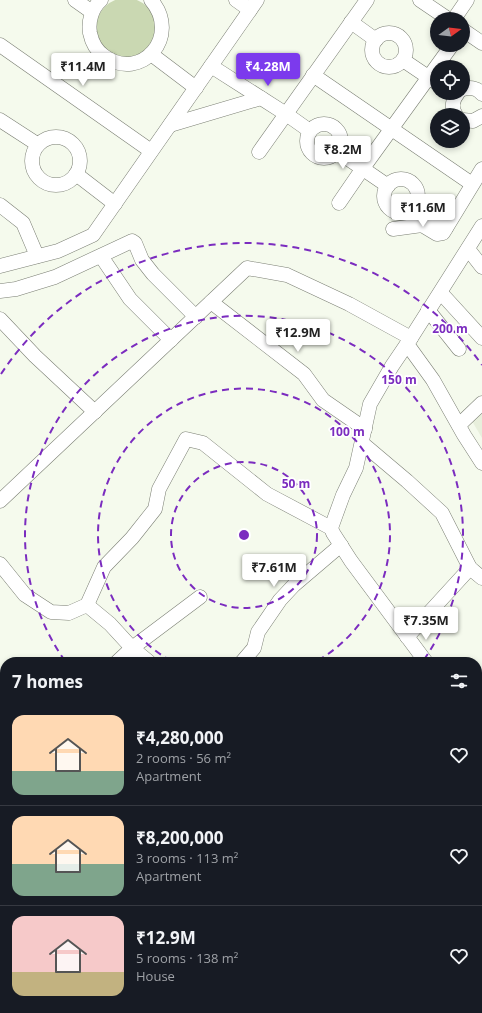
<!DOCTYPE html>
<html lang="en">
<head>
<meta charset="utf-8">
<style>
  body { margin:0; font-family:"Open Sans",sans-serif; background:#20242c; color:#f1f3f6; height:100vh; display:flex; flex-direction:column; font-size:15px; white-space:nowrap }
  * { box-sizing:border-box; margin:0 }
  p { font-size:13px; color:#9ea1a6 }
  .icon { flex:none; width:22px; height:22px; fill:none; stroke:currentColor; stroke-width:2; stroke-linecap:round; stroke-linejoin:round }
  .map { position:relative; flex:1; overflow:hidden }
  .drawer { position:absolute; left:0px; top:657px; width:482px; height:356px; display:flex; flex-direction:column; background:#171b24; border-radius:16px 16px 0 0; box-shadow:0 2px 6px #0003 }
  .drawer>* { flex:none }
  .needle { width:26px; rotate:75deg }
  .tools { position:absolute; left:430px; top:12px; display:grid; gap:8px }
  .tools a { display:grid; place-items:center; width:40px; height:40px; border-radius:50%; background:#171b24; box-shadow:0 2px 6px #0003; font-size:20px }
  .price { position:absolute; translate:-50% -34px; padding:0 9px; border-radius:4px; background:#fff; color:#222; font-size:13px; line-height:26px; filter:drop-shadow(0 1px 2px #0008) }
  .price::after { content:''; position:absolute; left:50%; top:24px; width:12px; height:9px; margin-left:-6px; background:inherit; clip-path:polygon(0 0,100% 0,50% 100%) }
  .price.active { background:#7c3aed; color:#fff }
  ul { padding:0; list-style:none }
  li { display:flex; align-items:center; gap:12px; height:100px; padding:0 12px }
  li+li { border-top:1px solid #363941 }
  li span { display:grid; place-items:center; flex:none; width:112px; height:80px; border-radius:12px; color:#555 }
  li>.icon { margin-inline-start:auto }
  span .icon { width:48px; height:48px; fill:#fffc; stroke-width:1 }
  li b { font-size:17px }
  h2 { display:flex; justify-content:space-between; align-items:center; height:48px; padding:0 12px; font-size:17px }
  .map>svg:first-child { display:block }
</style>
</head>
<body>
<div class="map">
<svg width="482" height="1013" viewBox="0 0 482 1013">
  <rect width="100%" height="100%" fill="#f5faed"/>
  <path fill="#e8efdc" d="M 482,414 L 482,438 L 472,421 Z"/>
  <circle fill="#cad8b2" cx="126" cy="28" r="30"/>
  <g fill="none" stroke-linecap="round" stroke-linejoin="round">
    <defs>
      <g id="minor">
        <path d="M 75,0 L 92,12"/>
        <path d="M 101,0 C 92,8 88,21 90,33 C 92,43 97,51 104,56 C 141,83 182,36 151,0"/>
        <path d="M 236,0 L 250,10"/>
        <path d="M 420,0 L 448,19"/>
        <path d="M 454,19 L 467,0"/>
        <path d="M 351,22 L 376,40"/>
        <path d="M 463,30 L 482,43"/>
        <circle cx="389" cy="50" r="17"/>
        <path d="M 0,45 L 151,151"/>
        <path d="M 151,54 L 196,88"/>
        <path d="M 403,60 L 437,83"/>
        <path d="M 211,66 L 286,114 L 310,131"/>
        <path d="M 313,75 L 472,184"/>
        <path d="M 463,89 C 470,87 477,88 482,94"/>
        <path d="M 456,115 C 451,108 452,100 458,93"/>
        <path d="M 0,120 L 37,144"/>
        <path d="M 463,120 L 473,121 L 482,116"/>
        <circle cx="324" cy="141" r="17"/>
        <path d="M 170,125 L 261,98"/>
        <circle cx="56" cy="161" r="24"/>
        <path d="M 337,151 L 388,186"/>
        <path d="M 259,152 L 367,0"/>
        <path d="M 76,174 L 115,204"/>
        <circle cx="401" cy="196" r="17"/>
        <path d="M 339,203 L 363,168 L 452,45"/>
        <path d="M 0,205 L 23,223 L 37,256"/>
        <path d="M 415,206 L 446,228"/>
        <path d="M 393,229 L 422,225 L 437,234 L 443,233 L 482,169"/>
        <path d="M 468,249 L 482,267"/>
        <path d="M 101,256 L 130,299 L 171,340"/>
        <path d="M 0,266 L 58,251 L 93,235 L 257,0"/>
        <path d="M 0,291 L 16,289 L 55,277 L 132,241 L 135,243 L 142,260 L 153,274 L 196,317"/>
        <path d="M 441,293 L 482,338"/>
        <path d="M 211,302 L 304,374 L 323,400 L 365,429"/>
        <path d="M 428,310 L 459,349"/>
        <path d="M 0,319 L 35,356 L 95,412"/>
        <path d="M 411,338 L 392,366 L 370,404 L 356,468 L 343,495 L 331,528 L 333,533 L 351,561 L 426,662"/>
        <path d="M 407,344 L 433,380 L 464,435 L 482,463"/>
        <path d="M 459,425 L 482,403"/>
        <path d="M 362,443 L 407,481 L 442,513 L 470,568 L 482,578"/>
        <path d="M 0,501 L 247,268 L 287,275 L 349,304 L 411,338 L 482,226"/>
        <path d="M 0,564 L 25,595 L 51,612 L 69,613 L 87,605 L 110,624 L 132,648 L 149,662"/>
        <path d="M 87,605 L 104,567 L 132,538 L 155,509 L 159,489 L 186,439 L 203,443 L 267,494 L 331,528"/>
        <path d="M 407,637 L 470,568"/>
        <path d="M 117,662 L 132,648 L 200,597"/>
        <path d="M 242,662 L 254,648 L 258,632 L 280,600 L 294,585 L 341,545"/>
        <path d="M 477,722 L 482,728"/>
        <path d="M 5,763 L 0,767 L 5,785"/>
        <path d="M 477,791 L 482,784"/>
        <path d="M 0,864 L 5,874"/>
        <path d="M 477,940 L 482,936"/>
        <path d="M 477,960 L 482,968"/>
        <path d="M 0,987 L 5,981"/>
        <path d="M 124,1008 L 133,1013"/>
        <path d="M 324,1008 L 328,1013"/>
        <path d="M 230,1013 L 240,1008"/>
        <path d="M 373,1013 L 380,1008"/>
      </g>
    </defs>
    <use href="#minor" stroke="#7b7f74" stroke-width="15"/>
    <use href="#minor" stroke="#fff" stroke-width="14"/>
  </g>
  <g fill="none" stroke="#7b2cbf" stroke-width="2" stroke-dasharray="7 5">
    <circle cx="244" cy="535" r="73"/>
    <path d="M171 661A146 146 0 1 1 317 661"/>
    <path d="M65 661A219 219 0 1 1 423 661"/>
    <path d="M1 374A292 292 0 0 1 482 365"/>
  </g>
  <circle cx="244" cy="535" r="6" fill="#7b2cbf" stroke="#fff" stroke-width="2"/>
  <g font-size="12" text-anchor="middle" font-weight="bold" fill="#7b2cbf" stroke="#fff" stroke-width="3.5" stroke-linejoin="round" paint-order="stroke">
    <text x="450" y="333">200 m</text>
    <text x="399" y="384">150 m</text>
    <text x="347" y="436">100 m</text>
    <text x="296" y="488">50 m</text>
  </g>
</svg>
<div class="tools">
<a><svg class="needle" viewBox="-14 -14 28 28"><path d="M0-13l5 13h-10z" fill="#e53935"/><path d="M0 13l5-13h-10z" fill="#9ea1a6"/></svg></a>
<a><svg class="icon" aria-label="locate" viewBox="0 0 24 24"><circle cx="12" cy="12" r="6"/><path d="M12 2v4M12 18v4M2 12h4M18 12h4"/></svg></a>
<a><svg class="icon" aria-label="layers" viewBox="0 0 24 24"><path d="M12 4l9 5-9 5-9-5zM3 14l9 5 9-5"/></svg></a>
</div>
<b class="price" style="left:83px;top:87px">₹11.4M</b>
<b class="price active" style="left:268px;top:87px">₹4.28M</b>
<b class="price" style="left:343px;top:170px">₹8.2M</b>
<b class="price" style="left:423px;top:228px">₹11.6M</b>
<b class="price" style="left:298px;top:353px">₹12.9M</b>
<b class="price" style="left:274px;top:588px">₹7.61M</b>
<b class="price" style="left:426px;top:641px">₹7.35M</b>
<section class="drawer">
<h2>7 homes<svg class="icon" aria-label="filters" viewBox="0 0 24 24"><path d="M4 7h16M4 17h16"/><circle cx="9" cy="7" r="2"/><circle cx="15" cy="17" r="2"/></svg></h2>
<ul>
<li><span style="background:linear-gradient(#ffd9b3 70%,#7fa58c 0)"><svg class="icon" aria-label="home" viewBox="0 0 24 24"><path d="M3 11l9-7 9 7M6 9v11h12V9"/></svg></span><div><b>₹4,280,000</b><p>2 rooms · 56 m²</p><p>Apartment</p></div><svg class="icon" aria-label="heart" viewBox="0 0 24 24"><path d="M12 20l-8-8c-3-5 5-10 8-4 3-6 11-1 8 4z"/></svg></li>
<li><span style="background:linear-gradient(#ffd9b3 60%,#7fa58c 0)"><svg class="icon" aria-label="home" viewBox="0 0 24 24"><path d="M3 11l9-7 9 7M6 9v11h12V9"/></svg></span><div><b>₹8,200,000</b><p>3 rooms · 113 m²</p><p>Apartment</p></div><svg class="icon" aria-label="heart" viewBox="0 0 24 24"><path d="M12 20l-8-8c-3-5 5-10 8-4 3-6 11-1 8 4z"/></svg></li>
<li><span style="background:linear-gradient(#f6c9c9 70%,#c2b280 0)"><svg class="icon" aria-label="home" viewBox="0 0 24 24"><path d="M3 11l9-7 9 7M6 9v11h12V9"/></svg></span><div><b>₹12.9M</b><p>5 rooms · 138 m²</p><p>House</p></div><svg class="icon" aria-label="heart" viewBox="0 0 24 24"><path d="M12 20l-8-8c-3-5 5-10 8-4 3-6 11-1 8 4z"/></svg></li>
</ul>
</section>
</div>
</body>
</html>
